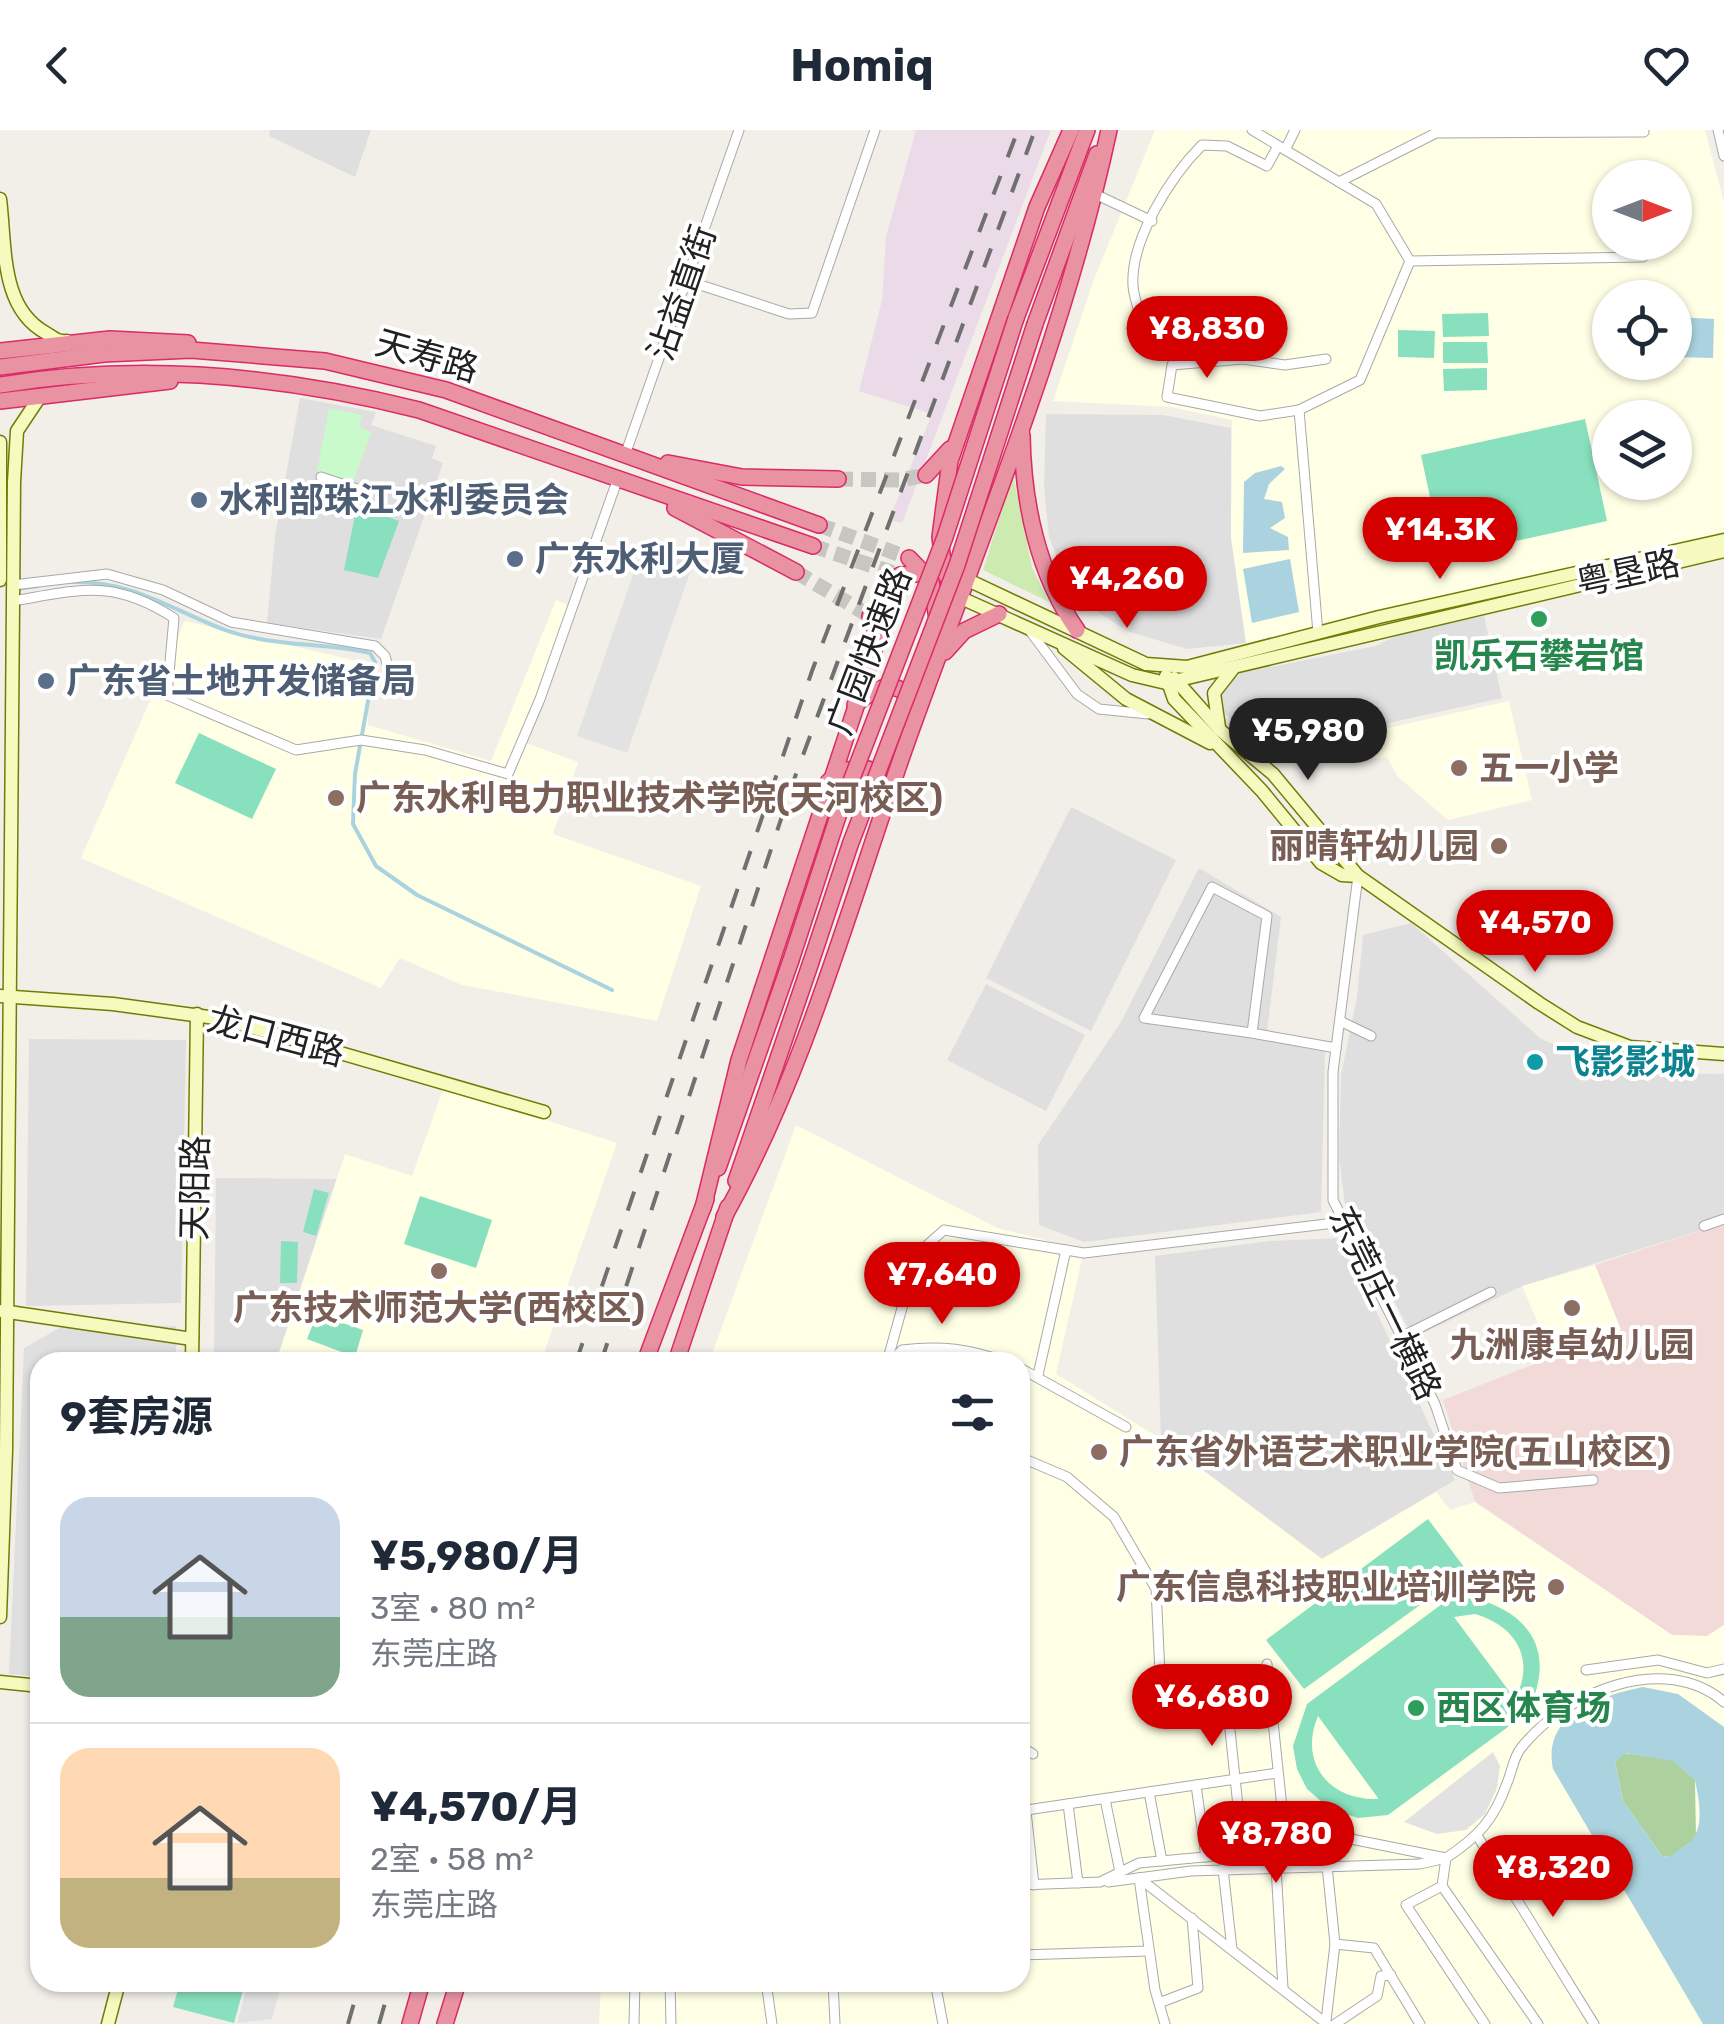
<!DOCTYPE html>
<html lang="zh">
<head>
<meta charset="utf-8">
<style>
  body { margin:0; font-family:Rubik,"Noto Sans SC",sans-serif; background:#f6f6f7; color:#1f2937; height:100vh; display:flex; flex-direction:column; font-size:38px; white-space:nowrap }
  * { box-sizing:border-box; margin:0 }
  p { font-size:32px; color:#747a83 }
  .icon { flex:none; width:55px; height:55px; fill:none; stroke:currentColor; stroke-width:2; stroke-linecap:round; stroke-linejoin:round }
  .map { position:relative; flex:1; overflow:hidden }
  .panel { position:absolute; left:30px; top:1222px; width:1000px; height:640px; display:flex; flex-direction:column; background:#fff; border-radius:30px; box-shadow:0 2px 8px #0004 }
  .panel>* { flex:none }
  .needle { width:65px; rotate:90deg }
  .controls { position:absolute; left:1592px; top:30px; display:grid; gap:20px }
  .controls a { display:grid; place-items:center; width:100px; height:100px; border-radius:50%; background:#fff; box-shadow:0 2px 8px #0004; font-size:50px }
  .price { position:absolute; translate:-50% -85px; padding:0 22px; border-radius:35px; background:#d40000; color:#fff; font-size:32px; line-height:65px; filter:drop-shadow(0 2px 5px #0008) }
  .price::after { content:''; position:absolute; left:50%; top:60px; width:30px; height:22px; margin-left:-15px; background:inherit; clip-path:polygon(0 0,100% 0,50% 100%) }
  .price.current { background:#222; color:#fff }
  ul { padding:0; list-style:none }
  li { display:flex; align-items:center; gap:30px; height:250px; padding:0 30px }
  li+li { border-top:2px solid #e0e1e3 }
  li span { display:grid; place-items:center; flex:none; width:280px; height:200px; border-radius:30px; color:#555 }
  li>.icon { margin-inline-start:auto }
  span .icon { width:120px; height:120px; fill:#fffc; stroke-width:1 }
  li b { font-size:42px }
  h2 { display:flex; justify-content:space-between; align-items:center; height:120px; padding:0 30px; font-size:42px }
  header { display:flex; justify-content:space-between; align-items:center; height:130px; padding:0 30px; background:#fff; font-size:45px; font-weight:700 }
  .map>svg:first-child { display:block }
</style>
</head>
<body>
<header><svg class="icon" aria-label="back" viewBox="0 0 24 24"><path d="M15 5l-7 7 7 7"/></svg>Homiq<svg class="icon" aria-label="heart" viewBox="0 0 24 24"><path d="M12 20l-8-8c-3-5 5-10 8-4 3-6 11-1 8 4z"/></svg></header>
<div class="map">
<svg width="1724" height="1894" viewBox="0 0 1724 1894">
  <rect width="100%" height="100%" fill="#f2efe9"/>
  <g fill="#e0dfdf">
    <path d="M 270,0 L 371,0 L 355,47 L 269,6 Z"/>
    <path d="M 300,268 L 376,282 L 371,295 L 436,316 L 432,328 L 443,333 L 381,509 L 267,493 L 275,406 Z"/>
    <path d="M 1046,284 L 1163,285 L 1231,298 L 1231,407 L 1246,513 L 1187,519 L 1127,501 L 1072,465 L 1049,407 L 1044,356 Z"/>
    <path d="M 1484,486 L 1502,568 L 1266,620 L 1225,584 L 1220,557 L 1241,543 L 1375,516 L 1408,501 Z"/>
    <path d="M 1071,677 L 1176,730 L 1091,901 L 986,848 Z"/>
    <path d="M 1199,738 L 1281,787 L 1266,910 L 1325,922 L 1321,1082 L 1084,1112 L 1039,1095 L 1038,1015 L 1121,892 Z"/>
    <path d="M 1411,793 L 1541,909 L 1628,943 L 1724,944 L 1724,1093 L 1522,1156 L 1413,1208 L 1345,1075 L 1339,1027 L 1341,945 L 1357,867 L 1363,805 Z"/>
    <path d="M 986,854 L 1085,905 L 1046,981 L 947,930 Z"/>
    <path d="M 29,909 L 186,910 L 181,1173 L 26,1176 Z"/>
    <path d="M 216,1048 L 337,1049 L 276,1232 L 214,1232 Z"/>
    <path d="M 1342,1108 L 1455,1350 L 1322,1429 L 1161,1309 L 1155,1126 L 1270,1111 Z"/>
    <path d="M 67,1194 L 176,1196 L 176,1232 L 40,1232 L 40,1547 L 9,1544 L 24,1218 Z"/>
  </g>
  <path fill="#f2dad9" d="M 1724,1093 L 1724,1495 L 1707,1506 L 1672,1505 L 1475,1372 L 1443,1270 L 1621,1200 L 1595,1135 Z"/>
  <path fill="#ebdbe8" d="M 916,0 L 1051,0 L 902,393 L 889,390 L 932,284 L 859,261 L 882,170 L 886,107 Z"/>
  <g fill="#ffffe5" fill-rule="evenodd">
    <path d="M 1155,0 L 1705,0 L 1724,72 L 1724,402 L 1246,513 L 1231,407 L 1232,290 L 1171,277 L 1053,271 L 1093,152 ZM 1610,48 L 1675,48 L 1675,112 L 1610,112 ZM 1610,168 L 1675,168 L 1675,232 L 1610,232 ZM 1610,288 L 1675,288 L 1675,352 L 1610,352 Z"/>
    <path d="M 556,470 L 578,479 L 526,613 L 578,632 L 553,704 L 701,756 L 657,891 L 462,855 L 400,828 L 381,858 L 81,728 L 185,491 L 366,533 L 368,595 L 491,631 Z"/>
    <path d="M 1509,571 L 1532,670 L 1448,690 L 1398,647 L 1387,627 L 1370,629 L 1361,621 L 1357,605 Z"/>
    <path d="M 444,957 L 617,1013 L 541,1232 L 276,1232 L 345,1024 L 412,1046 Z"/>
    <path d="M 796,995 L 997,1098 L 1084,1120 L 1056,1244 L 1161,1309 L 1322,1429 L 1436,1362 L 1450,1380 L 1475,1372 L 1672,1505 L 1707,1506 L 1724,1495 L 1724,1894 L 599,1894 L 601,1853 L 1020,1852 L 1020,1232 L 709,1232 Z"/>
    <path d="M 1595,1135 L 1621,1200 L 1552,1226 L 1522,1156 Z"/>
  </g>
  <path fill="#cdebb0" d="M 1013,344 L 1032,437 L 1049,472 L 983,440 Z"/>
  <path fill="#add19e" d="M 1624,1623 L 1673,1630 L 1695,1650 L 1696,1708 L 1670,1727 L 1662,1726 L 1623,1671 L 1615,1632 Z"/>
  <path fill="#c8facc" d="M 329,278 L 362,285 L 359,297 L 371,302 L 353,353 L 317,341 Z"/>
  <g fill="#88e0be" fill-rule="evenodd">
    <path d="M 1488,183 L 1489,206 L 1443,207 L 1442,184 Z"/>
    <path d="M 1398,200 L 1435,201 L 1434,228 L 1398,227 Z"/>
    <path d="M 1443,212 L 1487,212 L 1488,233 L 1443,233 Z"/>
    <path d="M 1487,238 L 1487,260 L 1444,261 L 1443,239 Z"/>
    <path d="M 1585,289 L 1607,391 L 1443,427 L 1421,325 Z"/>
    <path d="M 357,375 L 399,391 L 378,448 L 344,440 Z"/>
    <path d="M 199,603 L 276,639 L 252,689 L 175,653 Z"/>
    <path d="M 314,1059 L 329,1063 L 316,1106 L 303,1102 Z"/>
    <path d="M 420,1066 L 492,1090 L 476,1138 L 404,1114 Z"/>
    <path d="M 281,1111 L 298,1112 L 297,1153 L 280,1153 Z"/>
    <path d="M 317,1184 L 363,1200 L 355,1227 L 307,1209 Z"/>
    <path d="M 1428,1389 L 1467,1441 L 1304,1559 L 1266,1510 Z"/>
    <path d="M 1474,1468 C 1534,1484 1556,1526 1527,1583 L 1388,1685 L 1358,1688 L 1330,1679 L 1307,1659 L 1297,1639 L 1293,1616 L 1307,1574 L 1446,1471 ZM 1475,1484 C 1516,1496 1536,1529 1515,1569 L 1454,1487 ZM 1318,1586 L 1378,1668 L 1378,1669 C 1330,1671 1298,1633 1318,1586 Z"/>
    <path d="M 180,1853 L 245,1853 L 234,1893 L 173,1877 Z"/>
  </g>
  <g fill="#e2e2e2">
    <path d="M 643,416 L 693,434 L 627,623 L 577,606 Z"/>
    <path d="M 1493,1622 L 1500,1636 L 1497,1658 L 1485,1684 L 1466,1700 L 1437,1704 L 1404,1692 Z"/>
    <path d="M 248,1853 L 282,1853 L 272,1889 L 237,1893 Z"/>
  </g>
  <g fill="#aad3df" fill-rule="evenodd">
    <path d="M 1675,187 L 1714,189 L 1713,228 L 1675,227 Z"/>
    <path d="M 1281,336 L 1285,339 L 1269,354 L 1264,369 L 1282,372 L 1285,388 L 1270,398 L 1288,407 L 1289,420 L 1243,423 L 1244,352 L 1255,343 Z"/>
    <path d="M 1290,429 L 1299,482 L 1252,493 L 1243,439 Z"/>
    <path d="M 1643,1557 L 1678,1564 L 1724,1597 L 1724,1894 L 1703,1894 L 1553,1639 C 1542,1584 1599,1566 1643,1557 ZM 1625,1623 L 1673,1631 L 1695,1650 C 1700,1674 1706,1705 1683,1717 C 1673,1722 1675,1728 1662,1726 L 1623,1671 L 1615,1632 Z"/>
  </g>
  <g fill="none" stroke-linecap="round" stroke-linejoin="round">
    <g stroke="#aad3df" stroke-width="4">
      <path d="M 72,452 C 131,450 172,480 225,500 C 273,517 322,512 370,523 L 375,532 L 355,644 L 353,694 L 376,736 L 417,765 L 612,860"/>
      <path d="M 17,459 L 38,456"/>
    </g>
    <g stroke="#c8c6c1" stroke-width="15" stroke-dasharray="15 8" stroke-linecap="butt">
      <path d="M 838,349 L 899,350 L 926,345"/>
      <path d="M 819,395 L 909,428"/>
      <path d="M 813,416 L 900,445"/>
      <path d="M 796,442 L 870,486"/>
    </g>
    <defs>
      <g id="street">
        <path d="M 1252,0 L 1376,74 L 1410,131"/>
        <path d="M 1718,0 L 1724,26"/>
        <path d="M 1285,20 L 1295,0"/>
        <path d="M 1339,52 L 1436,3 L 1644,2"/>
        <path d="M 1095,64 L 1152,91"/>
        <path d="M 685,150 L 789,184 L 812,183 L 875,0"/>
        <path d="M 1207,232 L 1143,195 C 1140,183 1134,169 1133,156 C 1130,110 1171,46 1202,15 L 1227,16 L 1267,36 L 1278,16"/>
        <path d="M 1299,280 L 1260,286 L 1167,267 L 1172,235 L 1243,229 L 1285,235 L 1326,229"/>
        <path d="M 625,325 L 739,0"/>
        <path d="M 321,347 L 357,359"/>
        <path d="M 13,455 L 107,444 L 163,460 L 231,492 L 375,516 L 385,526 L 392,553"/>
        <path d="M 12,471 C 81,460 112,448 174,488 L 167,565 L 296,620 L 361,610 L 425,620 L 508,644 L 540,569 L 617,351"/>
        <path d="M 1030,501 L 1077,564 L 1099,579 L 1148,584"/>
        <path d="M 1318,503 L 1299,280 L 1360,250 L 1410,131 L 1643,127"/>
        <path d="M 1358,746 L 1333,942 L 1333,1070 L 1435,1274 L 1457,1340 L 1499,1358 L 1593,1350"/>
        <path d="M 1340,891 L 1371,906"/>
        <path d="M 1252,903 L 1144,888 L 1212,757 L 1267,786 L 1252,903 L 1336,918"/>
        <path d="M 1704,1096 L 1724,1089"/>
        <path d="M 1399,1208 L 1491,1162"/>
        <path d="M 887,1232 L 917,1124 L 944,1100 L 1084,1123 L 1343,1092"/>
        <path d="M 891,1232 L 902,1220 C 941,1215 970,1219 1006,1232"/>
        <path d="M 1020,1238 L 1126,1297"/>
        <path d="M 1038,1245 L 1066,1120"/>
        <path d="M 1020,1327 L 1067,1347 L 1114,1387 L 1156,1459 L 1160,1543"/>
        <path d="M 1267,1534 L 1286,1716"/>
        <path d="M 1586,1540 L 1658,1530 L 1707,1543 L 1724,1539"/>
        <path d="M 1020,1616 L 1033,1624"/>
        <path d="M 1196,1655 L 1206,1727"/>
        <path d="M 1149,1662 L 1162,1731"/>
        <path d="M 1105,1669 L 1120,1742"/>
        <path d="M 1068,1674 L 1078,1753"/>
        <path d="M 1020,1681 L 1277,1643"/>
        <path d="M 1026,1681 L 1034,1755"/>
        <path d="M 1478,1707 L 1594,1894"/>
        <path d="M 1243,1724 L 1228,1581 L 1270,1575"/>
        <path d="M 1276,1737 L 1283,1858"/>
        <path d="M 1223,1739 L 1232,1819"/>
        <path d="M 1139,1748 L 1327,1894"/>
        <path d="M 1139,1748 L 1155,1860 L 1165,1894"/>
        <path d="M 1108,1752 L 1191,1741 L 1420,1734 L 1446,1728 L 1442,1756 L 1538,1894"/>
        <path d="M 1020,1755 L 1100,1752 L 1139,1733 L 1279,1720 L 1316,1702 L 1446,1728 C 1478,1707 1494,1690 1507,1653 C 1512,1642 1513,1628 1521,1618 C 1565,1562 1665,1521 1724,1572"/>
        <path d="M 1442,1756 L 1406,1775 L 1485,1894"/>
        <path d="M 1335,1814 L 1374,1818 L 1420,1894"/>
        <path d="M 1020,1825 L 1149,1821"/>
        <path d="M 670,1852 L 671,1894"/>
        <path d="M 766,1852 L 772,1894"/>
        <path d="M 833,1852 L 835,1894"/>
        <path d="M 935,1852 L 943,1894"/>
        <path d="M 1159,1873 L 1198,1858 L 1192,1788"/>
        <path d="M 1326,1891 L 1335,1814 L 1327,1736"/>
        <path d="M 634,1894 L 635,1852"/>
        <path d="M 1335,1894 L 1377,1866 L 1381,1846 L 1391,1845"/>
      </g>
      <g id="secondary">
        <path d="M 0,69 C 6,117 0,178 46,203 C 55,208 57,212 67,211"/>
        <path d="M 0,312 L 0,450"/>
        <path d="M 968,450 L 1146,534 L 1187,537 L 1379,487 L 1724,410"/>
        <path d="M 961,468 L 1132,545 L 1166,553 L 1724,421"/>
        <path d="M 1064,518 L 1126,569 L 1210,613"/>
        <path d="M 1166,546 L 1174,569 L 1262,661 L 1321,733 L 1342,745 L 1358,746"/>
        <path d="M 1174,548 L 1220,600 L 1273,644 L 1358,746 L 1539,873 L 1577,897 L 1630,917 L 1724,924"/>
        <path d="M 1219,597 L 1214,563 L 1232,540"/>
        <path d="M 0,866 L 113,874 L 223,889 L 544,982"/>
        <path d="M 2,1181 L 192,1209"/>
        <path d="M 192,1232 L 197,884"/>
        <path d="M 0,1487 L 6,1320 L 14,352 L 17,301 L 41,265"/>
        <path d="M 0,1552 L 40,1556"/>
        <path d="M 108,1894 L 119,1852"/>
      </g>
      <g id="highway">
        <path d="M 1016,188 L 1087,0"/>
        <path d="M 1035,194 L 1097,24"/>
        <path d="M 0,221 L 110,209 L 188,213"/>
        <path d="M 0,237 L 104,224 L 191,220 L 325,231 L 446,260 L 819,395"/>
        <path d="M 0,255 C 141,232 281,245 419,280 L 813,416"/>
        <path d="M 0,271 L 170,251"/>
        <path d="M 1022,305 C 1023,373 1038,444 1077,500"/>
        <path d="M 668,333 L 742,347 L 838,349"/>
        <path d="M 926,345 L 950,319"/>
        <path d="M 675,378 L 796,442"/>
        <path d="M 909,428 L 931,451 L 937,489"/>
        <path d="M 900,445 L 931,443"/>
        <path d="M 954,460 L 944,441 L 940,407 L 950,331 L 1037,77 L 1071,0"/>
        <path d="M 945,522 L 964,501 L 999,484"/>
        <path d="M 855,575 C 870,562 886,550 905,562 L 912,576"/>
        <path d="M 828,652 L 845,640 L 868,639 L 882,656"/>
        <path d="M 718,1038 L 791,830"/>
        <path d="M 736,1051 L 811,832"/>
        <path d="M 703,1078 L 739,930 L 874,522 L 876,501 L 870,486"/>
        <path d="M 724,1087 C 807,938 851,769 908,609 C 980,408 1064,209 1109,0"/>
        <path d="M 645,1232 L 706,1069"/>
        <path d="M 676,1232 L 728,1077"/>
        <path d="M 410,1894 L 422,1852"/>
        <path d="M 445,1894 L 458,1852"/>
      </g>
    </defs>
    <use href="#street" stroke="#a9a9a9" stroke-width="11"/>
    <use href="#secondary" stroke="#707d05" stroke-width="15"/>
    <use href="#highway" stroke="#dc2a67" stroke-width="18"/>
    <use href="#street" stroke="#fff" stroke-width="9"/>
    <use href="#secondary" stroke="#f7fabf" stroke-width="12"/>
    <use href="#highway" stroke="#e892a2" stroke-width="15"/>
    <g stroke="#707070" stroke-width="4" stroke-dasharray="20 20" stroke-linecap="butt">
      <path d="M 576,1232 L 812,541 L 1018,0"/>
      <path d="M 601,1232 L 796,644 L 1035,0"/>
      <path d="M 348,1894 L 360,1852"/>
      <path d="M 379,1894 L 391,1852"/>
    </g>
    <defs>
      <g id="highway-bridge">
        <path d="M 791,830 L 841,677 L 945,407 L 1016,188"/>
        <path d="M 811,832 L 850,715 L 957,435 L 1035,194"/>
      </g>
    </defs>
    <use href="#highway-bridge" stroke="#dc2a67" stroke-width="18" stroke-linecap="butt"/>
    <use href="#highway-bridge" stroke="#e892a2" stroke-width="15"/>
  </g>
  <g fill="#5c6f8a" stroke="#fff" stroke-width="4">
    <circle cx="199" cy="370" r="10"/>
    <circle cx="515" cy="429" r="10"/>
    <circle cx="46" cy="551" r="10"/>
  </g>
  <g fill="#2e9e5b" stroke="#fff" stroke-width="4">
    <circle cx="1539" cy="489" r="10"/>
    <circle cx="1416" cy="1578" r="10"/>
  </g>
  <g fill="#8d6e63" stroke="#fff" stroke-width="4">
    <circle cx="1459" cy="638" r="10"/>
    <circle cx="336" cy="668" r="10"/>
    <circle cx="1499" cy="716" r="10"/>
    <circle cx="439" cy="1141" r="10"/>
    <circle cx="1572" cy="1178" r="10"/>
    <circle cx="1099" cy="1322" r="10"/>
    <circle cx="1556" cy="1457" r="10"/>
  </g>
  <circle fill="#0f9aa8" stroke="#fff" stroke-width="4" cx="1535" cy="932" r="10"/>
  <g text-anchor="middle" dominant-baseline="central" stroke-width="8" stroke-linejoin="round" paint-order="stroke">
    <g font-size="35" fill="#222" stroke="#fff">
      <text transform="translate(682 163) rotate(-71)">沾益直街</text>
      <text transform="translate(427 226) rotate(16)">天寿路</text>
      <text transform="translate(1628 443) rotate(-12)">粤垦路</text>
      <text transform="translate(869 521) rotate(-69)">广园快速路</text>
      <text transform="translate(276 906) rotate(15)">龙口西路</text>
      <text transform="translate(195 1058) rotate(-89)">天阳路</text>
      <text transform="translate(1385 1173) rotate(64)">东莞庄一横路</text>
    </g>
    <g font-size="35" font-weight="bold" fill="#4e5e75" stroke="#fff" text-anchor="start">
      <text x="219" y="370">水利部珠江水利委员会</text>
      <text x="535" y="429">广东水利大厦</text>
      <text x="66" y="551">广东省土地开发储备局</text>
    </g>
    <g font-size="35" font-weight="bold" fill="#27864d" stroke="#fff">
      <text x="1539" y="526">凯乐石攀岩馆</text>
      <text x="1436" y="1578" text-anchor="start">西区体育场</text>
    </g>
    <g font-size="35" font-weight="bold" fill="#785e54" stroke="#fff" text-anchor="start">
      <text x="1479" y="638">五一小学</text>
      <text x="356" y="668">广东水利电力职业技术学院(天河校区)</text>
      <text x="1479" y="716" text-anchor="end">丽晴轩幼儿园</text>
      <text x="439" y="1178" text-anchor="middle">广东技术师范大学(西校区)</text>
      <text x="1572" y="1215" text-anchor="middle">九洲康卓幼儿园</text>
      <text x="1119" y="1322">广东省外语艺术职业学院(五山校区)</text>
      <text x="1536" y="1457" text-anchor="end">广东信息科技职业培训学院</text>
    </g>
    <g font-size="35" font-weight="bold" fill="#0d838f" stroke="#fff" text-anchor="start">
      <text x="1555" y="932">飞影影城</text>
    </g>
  </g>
</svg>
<div class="controls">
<a><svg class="needle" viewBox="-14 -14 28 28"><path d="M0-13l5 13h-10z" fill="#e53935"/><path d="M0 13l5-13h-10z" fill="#747a83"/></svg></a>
<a><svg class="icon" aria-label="locate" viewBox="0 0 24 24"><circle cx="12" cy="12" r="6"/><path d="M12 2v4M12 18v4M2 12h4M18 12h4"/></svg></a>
<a><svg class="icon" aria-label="layers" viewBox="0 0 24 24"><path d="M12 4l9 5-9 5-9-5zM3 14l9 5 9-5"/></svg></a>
</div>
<b class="price" style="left:1207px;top:251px">¥8,830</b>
<b class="price" style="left:1440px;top:452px">¥14.3K</b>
<b class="price" style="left:1127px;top:501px">¥4,260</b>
<b class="price current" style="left:1308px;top:653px">¥5,980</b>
<b class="price" style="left:1535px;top:845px">¥4,570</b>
<b class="price" style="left:942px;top:1197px">¥7,640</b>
<b class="price" style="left:1212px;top:1619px">¥6,680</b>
<b class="price" style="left:1276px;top:1756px">¥8,780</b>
<b class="price" style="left:1553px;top:1790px">¥8,320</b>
<section class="panel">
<h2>9套房源<svg class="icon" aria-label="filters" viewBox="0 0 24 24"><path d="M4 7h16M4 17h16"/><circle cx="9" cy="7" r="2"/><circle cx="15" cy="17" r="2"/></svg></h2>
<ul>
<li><span style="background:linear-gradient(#c9d6e8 60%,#7fa58c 0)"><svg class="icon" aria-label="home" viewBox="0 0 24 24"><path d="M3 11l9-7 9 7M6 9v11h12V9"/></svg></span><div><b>¥5,980/月</b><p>3室 · 80 m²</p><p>东莞庄路</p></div></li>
<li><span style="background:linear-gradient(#ffd9b3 65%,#c2b280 0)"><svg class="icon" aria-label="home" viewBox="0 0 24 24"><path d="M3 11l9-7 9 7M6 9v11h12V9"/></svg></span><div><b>¥4,570/月</b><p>2室 · 58 m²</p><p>东莞庄路</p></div></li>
</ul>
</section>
</div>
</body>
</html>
